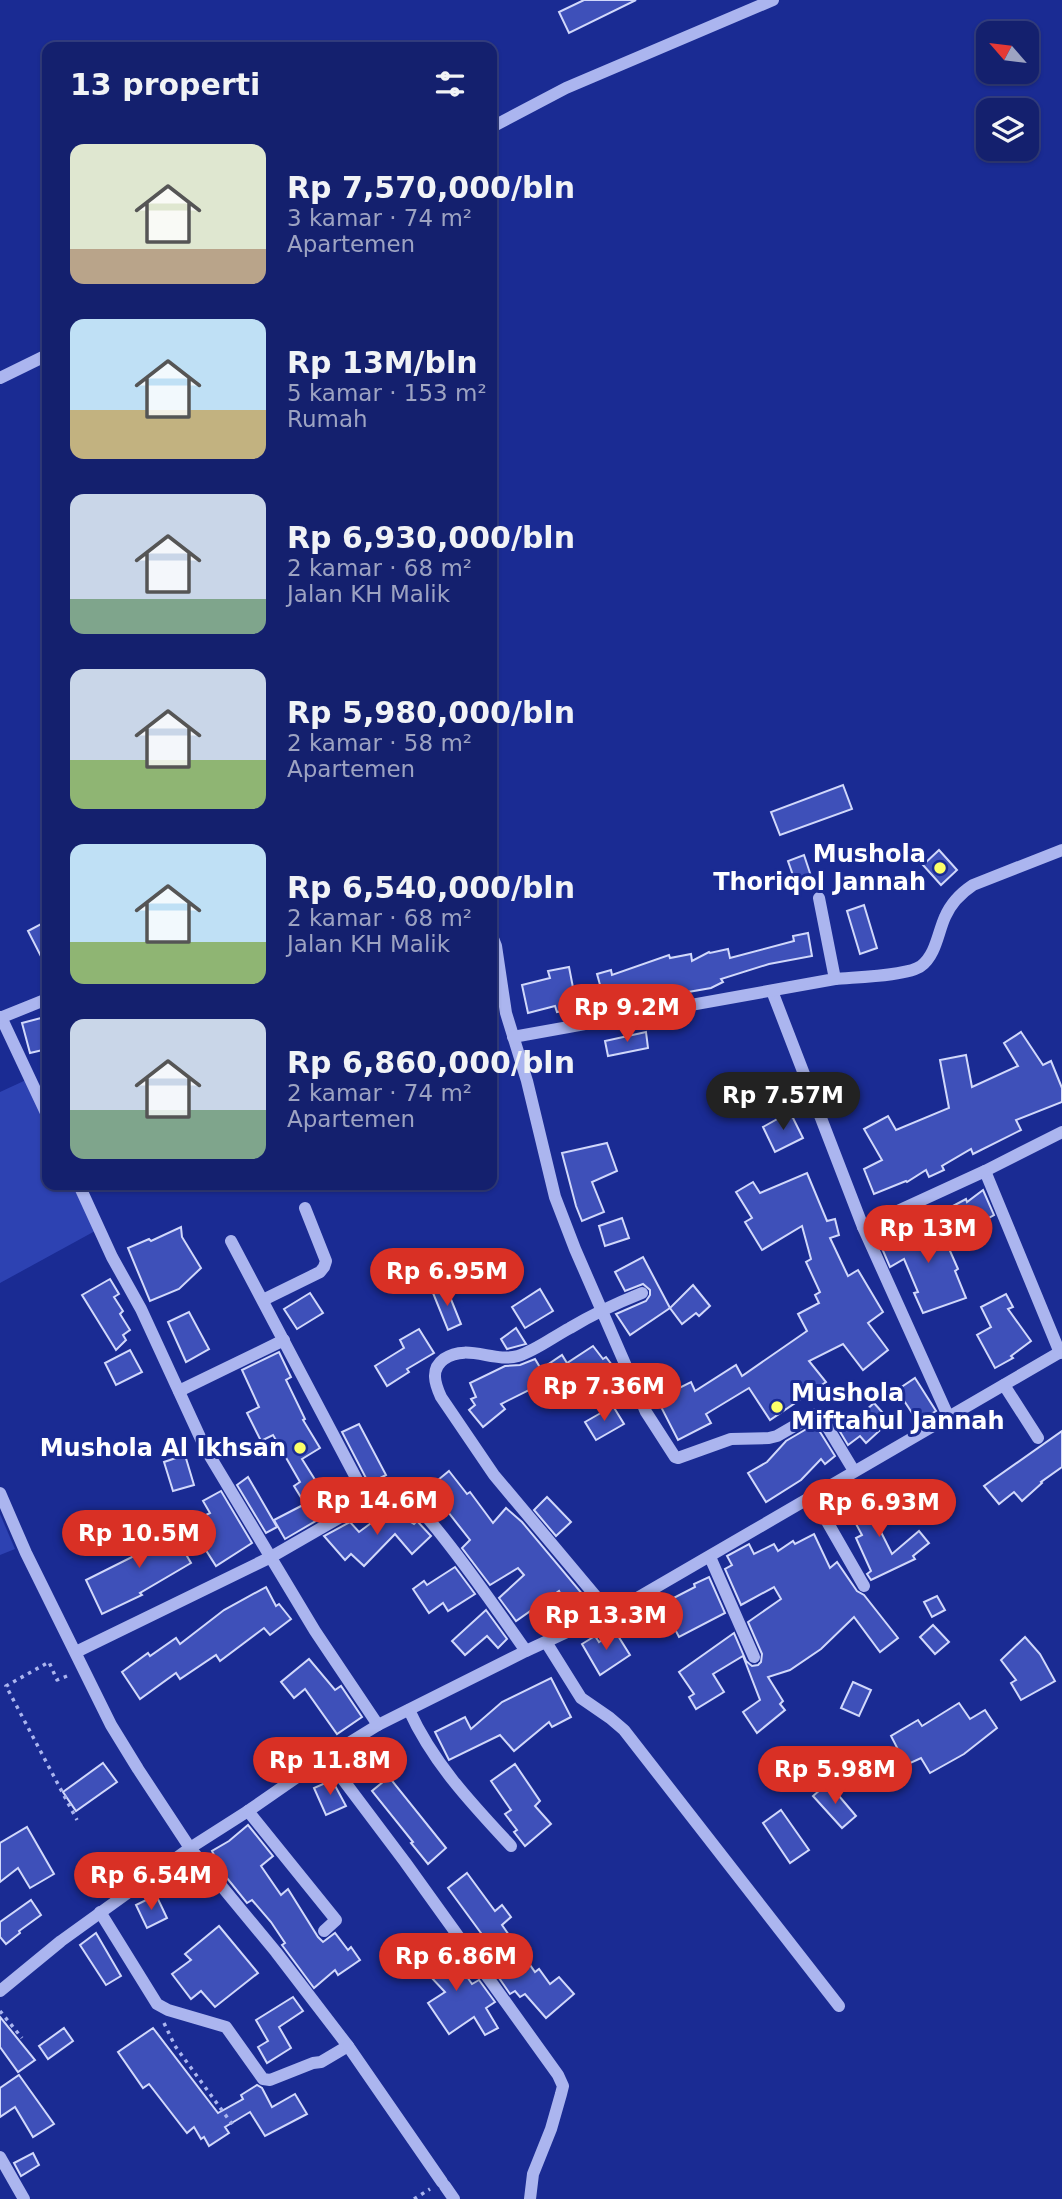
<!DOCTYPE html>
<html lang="id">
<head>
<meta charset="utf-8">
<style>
  body { margin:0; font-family:"DejaVu Sans",sans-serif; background:#212d76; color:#f1f3f6; height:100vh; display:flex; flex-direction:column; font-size:26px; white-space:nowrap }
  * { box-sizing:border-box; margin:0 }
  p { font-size:23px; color:#9da3c2 }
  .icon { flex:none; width:38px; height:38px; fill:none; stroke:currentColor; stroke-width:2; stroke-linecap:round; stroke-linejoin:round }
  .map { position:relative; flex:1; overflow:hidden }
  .sheet { position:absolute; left:42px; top:42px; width:455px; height:1148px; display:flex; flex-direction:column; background:#14206e; border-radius:14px; box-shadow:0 2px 5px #0004,0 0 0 2px #333e81 }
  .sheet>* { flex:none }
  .needle { width:46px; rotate:298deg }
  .fabs { position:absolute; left:976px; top:21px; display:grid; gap:14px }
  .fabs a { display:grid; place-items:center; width:63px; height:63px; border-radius:14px; background:#14206e; box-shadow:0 2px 5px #0004,0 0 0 2px #333e81; font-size:35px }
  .price { position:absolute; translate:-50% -60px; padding:0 16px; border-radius:24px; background:#d93025; color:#fff; font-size:23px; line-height:46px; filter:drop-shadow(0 2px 4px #0008) }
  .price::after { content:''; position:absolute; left:50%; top:42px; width:21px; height:16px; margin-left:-10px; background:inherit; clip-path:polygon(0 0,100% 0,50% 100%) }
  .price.current { background:#222; color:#fff }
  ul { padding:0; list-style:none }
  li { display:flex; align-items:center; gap:21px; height:175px; padding:0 28px }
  li span { display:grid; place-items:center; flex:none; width:196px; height:140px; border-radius:14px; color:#555 }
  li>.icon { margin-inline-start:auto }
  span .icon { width:84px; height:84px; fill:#fffc; stroke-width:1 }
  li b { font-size:30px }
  h2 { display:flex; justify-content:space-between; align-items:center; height:84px; padding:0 28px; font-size:30px }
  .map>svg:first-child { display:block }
</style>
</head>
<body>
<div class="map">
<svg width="1062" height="2199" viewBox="0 0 1062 2199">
  <rect width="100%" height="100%" fill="#1a2b93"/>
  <g fill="#2d42b2">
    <path d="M 26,1080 L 47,1127 L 47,1185 L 74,1185 L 95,1231 L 0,1283 L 0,1092 Z"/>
    <path d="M 0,1514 L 15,1549 L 0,1555 Z"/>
  </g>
  <g fill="#3e50b9" stroke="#d1d8fb" stroke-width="2">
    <path d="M 584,0 L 636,0 L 569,33 L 559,12 Z"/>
    <path d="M 843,785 L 852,809 L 780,835 L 771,812 Z"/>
    <path d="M 939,850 L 957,870 L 941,885 L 923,865 Z"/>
    <path d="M 804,855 L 811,876 L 795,881 L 788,861 Z"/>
    <path d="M 864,905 L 877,948 L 860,954 L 847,911 Z"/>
    <path d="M 41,924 L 47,936 L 47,968 L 28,931 Z"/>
    <path d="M 808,933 L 812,956 L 769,964 L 721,979 L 723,982 L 711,988 L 665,996 L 664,991 L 607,1010 L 597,974 L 611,970 L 612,975 L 669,955 L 670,958 L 691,954 L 692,961 L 709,952 L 710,953 L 728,949 L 730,958 L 794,941 L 793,936 Z"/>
    <path d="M 569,967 L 577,1008 L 557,1012 L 555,1006 L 528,1013 L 522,985 L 550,978 L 548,971 Z"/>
    <path d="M 41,1018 L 47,1049 L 30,1053 L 22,1023 Z"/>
    <path d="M 646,1032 L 648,1048 L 608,1056 L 605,1041 Z"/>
    <path d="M 1021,1032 L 1043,1065 L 1051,1061 L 1062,1088 L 1062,1102 L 1016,1120 L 1021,1130 L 973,1154 L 971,1149 L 942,1166 L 944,1170 L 929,1177 L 926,1170 L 907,1182 L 906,1181 L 874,1194 L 864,1169 L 882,1160 L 864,1129 L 888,1116 L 896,1130 L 949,1108 L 940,1060 L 966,1055 L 972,1087 L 1018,1066 L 1004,1043 Z"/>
    <path d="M 790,1112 L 803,1138 L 775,1152 L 763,1127 Z"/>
    <path d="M 607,1143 L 617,1171 L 592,1182 L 604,1212 L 582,1221 L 576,1206 L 562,1153 Z"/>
    <path d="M 807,1173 L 827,1221 L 835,1219 L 839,1235 L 830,1238 L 848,1276 L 858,1270 L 883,1312 L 868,1323 L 888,1350 L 863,1370 L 843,1344 L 809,1361 L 826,1382 L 770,1420 L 749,1388 L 706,1414 L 711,1423 L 678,1440 L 657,1399 L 691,1382 L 695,1391 L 736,1365 L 742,1376 L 807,1331 L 798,1314 L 819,1303 L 815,1295 L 820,1292 L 806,1262 L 811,1259 L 802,1226 L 762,1250 L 745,1222 L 752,1218 L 736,1192 L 753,1182 L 760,1193 Z"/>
    <path d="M 983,1190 L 994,1215 L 985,1220 L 983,1215 L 960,1226 L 951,1207 L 966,1199 L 967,1202 Z"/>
    <path d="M 925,1215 L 943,1235 L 958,1269 L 955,1271 L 966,1298 L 923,1313 L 914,1293 L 918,1292 L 904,1259 L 890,1267 L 881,1246 L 917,1231 L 913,1226 Z"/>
    <path d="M 622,1218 L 629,1238 L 605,1246 L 599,1226 Z"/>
    <path d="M 181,1227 L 182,1237 L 201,1268 L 179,1289 L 150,1301 L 128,1248 L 149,1239 L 151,1241 Z"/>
    <path d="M 643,1257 L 670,1308 L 630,1335 L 616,1314 L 646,1301 L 650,1295 L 650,1290 L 643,1284 L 625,1291 L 615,1272 Z"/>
    <path d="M 110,1279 L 119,1294 L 114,1297 L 123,1311 L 120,1314 L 130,1330 L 123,1335 L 126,1340 L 116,1350 L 82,1295 Z"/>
    <path d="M 693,1285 L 710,1306 L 699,1316 L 696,1313 L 682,1324 L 670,1308 Z"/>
    <path d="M 446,1287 L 461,1324 L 448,1330 L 433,1293 Z"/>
    <path d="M 540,1289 L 553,1311 L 525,1328 L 512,1307 Z"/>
    <path d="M 310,1293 L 323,1313 L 297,1329 L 284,1309 Z"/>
    <path d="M 1006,1294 L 1013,1307 L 1008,1309 L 1031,1341 L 1011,1356 L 1013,1358 L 995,1368 L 977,1335 L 991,1327 L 981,1307 Z"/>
    <path d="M 189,1312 L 209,1349 L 186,1362 L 168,1322 Z"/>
    <path d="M 516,1328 L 526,1344 L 507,1349 L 501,1339 Z"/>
    <path d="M 419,1329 L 434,1353 L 407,1369 L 409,1372 L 387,1386 L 375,1366 L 404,1348 L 400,1340 Z"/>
    <path d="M 593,1346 L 603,1359 L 606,1357 L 615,1369 L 565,1403 L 556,1387 L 542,1395 L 537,1386 L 501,1404 L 505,1409 L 483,1427 L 469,1410 L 475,1405 L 471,1399 L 476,1397 L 470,1383 L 505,1366 L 520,1365 L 535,1359 L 541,1369 L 562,1355 L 567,1363 Z"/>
    <path d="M 130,1350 L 142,1372 L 116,1385 L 105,1363 Z"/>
    <path d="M 279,1352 L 291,1377 L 286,1380 L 305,1419 L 303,1420 L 320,1448 L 302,1459 L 324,1494 L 339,1481 L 348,1497 L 336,1507 L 338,1508 L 285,1539 L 274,1520 L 305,1504 L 294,1486 L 300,1482 L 273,1435 L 261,1441 L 247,1413 L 259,1407 L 242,1370 Z"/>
    <path d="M 915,1378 L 936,1411 L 918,1422 L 897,1390 Z"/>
    <path d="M 874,1403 L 890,1421 L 866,1443 L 860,1436 L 848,1445 L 833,1420 L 837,1417 L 845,1429 Z"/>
    <path d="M 613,1406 L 624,1424 L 596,1440 L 585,1422 Z"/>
    <path d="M 359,1424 L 386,1475 L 369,1484 L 342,1432 Z"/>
    <path d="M 815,1424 L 835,1456 L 825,1464 L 821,1459 L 801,1480 L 766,1502 L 748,1473 L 767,1462 L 786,1441 Z"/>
    <path d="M 1062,1431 L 1062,1467 L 1041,1482 L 1042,1483 L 1022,1501 L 1014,1492 L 999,1504 L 984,1486 Z"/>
    <path d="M 185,1455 L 194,1485 L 173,1491 L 164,1462 Z"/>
    <path d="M 449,1471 L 467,1494 L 470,1492 L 493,1523 L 506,1508 L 522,1522 L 584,1596 L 588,1604 L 571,1613 L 559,1591 L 516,1621 L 499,1598 L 524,1575 L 518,1568 L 490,1585 L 462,1548 L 470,1540 L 441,1503 L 440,1504 L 427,1489 Z"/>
    <path d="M 248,1477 L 277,1527 L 266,1533 L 237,1485 Z"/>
    <path d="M 859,1488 L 892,1554 L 919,1531 L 929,1543 L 913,1556 L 915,1559 L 871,1580 L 867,1574 L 871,1571 L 856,1538 L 862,1535 L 842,1498 Z"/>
    <path d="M 221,1491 L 252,1543 L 216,1566 L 202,1544 L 211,1538 L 200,1518 L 210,1513 L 203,1501 Z"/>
    <path d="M 547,1497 L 571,1522 L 556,1536 L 534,1510 Z"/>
    <path d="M 390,1509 L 414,1524 L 417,1521 L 431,1536 L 412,1554 L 395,1534 L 364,1566 L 351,1554 L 345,1560 L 324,1536 L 350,1522 L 359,1532 Z"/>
    <path d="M 167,1522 L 191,1563 L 140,1593 L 142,1595 L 102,1614 L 86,1580 L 138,1554 L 134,1546 L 157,1532 L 155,1529 Z"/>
    <path d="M 814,1534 L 830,1568 L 837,1562 L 857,1591 L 864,1595 L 898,1638 L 880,1652 L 854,1617 L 821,1649 L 790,1670 L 768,1677 L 783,1701 L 780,1704 L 785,1710 L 757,1733 L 743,1712 L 760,1700 L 743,1656 L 713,1674 L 724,1692 L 696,1709 L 689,1697 L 694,1694 L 679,1672 L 734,1633 L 746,1661 L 752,1666 L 758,1665 L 761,1662 L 762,1654 L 748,1622 L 781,1599 L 774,1587 L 741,1605 L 725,1569 L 732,1565 L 727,1556 L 749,1544 L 754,1554 L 774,1544 L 778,1551 L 793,1541 L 795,1544 Z"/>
    <path d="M 455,1567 L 475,1594 L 448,1611 L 443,1603 L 429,1613 L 413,1589 L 424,1581 L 427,1585 Z"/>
    <path d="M 709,1577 L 725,1613 L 679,1637 L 662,1604 L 695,1587 L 694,1584 Z"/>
    <path d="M 266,1587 L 276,1606 L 279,1604 L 291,1619 L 270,1635 L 264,1628 L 220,1661 L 216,1655 L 180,1679 L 176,1673 L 140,1699 L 122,1672 L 148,1653 L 150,1656 L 176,1638 L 180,1644 L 224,1610 Z"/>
    <path d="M 937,1596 L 945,1610 L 932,1617 L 924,1602 Z"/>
    <path d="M 486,1610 L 507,1639 L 498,1648 L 487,1636 L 465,1655 L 452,1641 Z"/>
    <path d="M 933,1625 L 949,1642 L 935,1654 L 920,1637 Z"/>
    <path d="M 615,1631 L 630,1655 L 600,1675 L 582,1644 L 595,1636 L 599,1642 Z"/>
    <path d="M 1025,1637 L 1040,1654 L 1055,1681 L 1021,1700 L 1011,1683 L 1016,1680 L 1001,1660 Z"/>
    <path d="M 309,1659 L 335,1690 L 341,1686 L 362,1717 L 337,1734 L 305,1689 L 294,1698 L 281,1682 Z"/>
    <path d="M 551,1678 L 571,1717 L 552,1727 L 549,1722 L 514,1751 L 500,1735 L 449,1760 L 435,1732 L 465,1717 L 471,1729 L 502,1702 Z"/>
    <path d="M 853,1682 L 871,1690 L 859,1716 L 841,1708 Z"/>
    <path d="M 959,1703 L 970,1719 L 985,1710 L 997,1728 L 964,1754 L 930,1773 L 921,1758 L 906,1765 L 891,1736 L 918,1720 L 922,1726 Z"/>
    <path d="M 103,1763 L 117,1782 L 76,1811 L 63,1792 Z"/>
    <path d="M 515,1764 L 540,1801 L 535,1806 L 551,1824 L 525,1846 L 514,1832 L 517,1830 L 505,1814 L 511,1810 L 491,1781 Z"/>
    <path d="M 389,1777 L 446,1848 L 428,1864 L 411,1843 L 413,1842 L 372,1791 Z"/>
    <path d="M 332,1780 L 346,1806 L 326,1815 L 314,1788 Z"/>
    <path d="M 828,1783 L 856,1816 L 842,1828 L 813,1796 Z"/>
    <path d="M 781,1810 L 809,1850 L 790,1863 L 763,1823 Z"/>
    <path d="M 248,1825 L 273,1856 L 261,1866 L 281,1895 L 288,1889 L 318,1937 L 323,1942 L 335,1933 L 348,1950 L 351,1947 L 360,1960 L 338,1975 L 335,1970 L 314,1988 L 282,1945 L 285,1943 L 271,1922 L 252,1900 L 247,1903 L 210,1857 L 214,1855 L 212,1851 L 229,1841 Z"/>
    <path d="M 27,1827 L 54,1874 L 30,1888 L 18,1868 L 0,1882 L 0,1843 Z"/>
    <path d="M 467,1873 L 495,1911 L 502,1905 L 511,1917 L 502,1925 L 535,1972 L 539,1969 L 550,1984 L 559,1977 L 574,1994 L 546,2018 L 525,1994 L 520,1997 L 515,1991 L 510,1994 L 495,1972 L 502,1968 L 485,1947 L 489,1944 L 448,1888 Z"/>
    <path d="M 156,1895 L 167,1918 L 147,1928 L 136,1905 Z"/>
    <path d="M 31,1900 L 41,1915 L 19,1931 L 20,1933 L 6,1944 L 0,1937 L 0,1922 Z"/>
    <path d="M 219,1926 L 258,1973 L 215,2007 L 201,1991 L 191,1999 L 172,1974 L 191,1960 L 185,1954 Z"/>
    <path d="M 96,1933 L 121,1976 L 106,1985 L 80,1945 Z"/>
    <path d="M 436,1942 L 465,1974 L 472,1984 L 479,1980 L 495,2002 L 486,2008 L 498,2028 L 485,2035 L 474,2017 L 449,2034 L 428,2003 L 445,1992 L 416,1961 Z"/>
    <path d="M 293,1997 L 303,2011 L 279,2027 L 291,2048 L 267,2063 L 258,2047 L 268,2041 L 256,2020 Z"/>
    <path d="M 0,2017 L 35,2060 L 18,2072 L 0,2047 Z"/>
    <path d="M 64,2028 L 73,2041 L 48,2059 L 39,2046 Z"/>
    <path d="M 153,2028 L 218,2113 L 243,2099 L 241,2095 L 257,2085 L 262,2088 L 272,2107 L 295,2094 L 307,2114 L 265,2136 L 250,2112 L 225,2127 L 229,2133 L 209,2146 L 204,2137 L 201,2139 L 194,2127 L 187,2133 L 149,2084 L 143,2088 L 118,2052 Z"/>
    <path d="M 19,2075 L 54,2124 L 33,2137 L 15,2107 L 0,2117 L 0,2088 Z"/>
    <path d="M 33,2153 L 39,2165 L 21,2176 L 14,2163 Z"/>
  </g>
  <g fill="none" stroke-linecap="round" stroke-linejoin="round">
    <g stroke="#abb5ef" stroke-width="3.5" stroke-dasharray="3.5 5" stroke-linecap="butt">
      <path d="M 67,1676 L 57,1680 L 49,1662 L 6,1686 L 77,1820"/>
      <path d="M 0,2011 L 22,2038"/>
      <path d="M 164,2023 L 175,2046 L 235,2128"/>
      <path d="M 414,2199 L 430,2189"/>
    </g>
    <g stroke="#abb5ef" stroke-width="12">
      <path d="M 492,127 L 566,88 L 773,0"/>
      <path d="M 0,378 L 47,355"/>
      <path d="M 492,936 L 496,946 L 506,1013 L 527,1081 L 555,1197 L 575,1249 L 646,1412 L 675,1457 L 678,1458 L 731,1439 L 769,1438 L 777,1436 L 815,1414 L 822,1418 L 854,1471"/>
      <path d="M 835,979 C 854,977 908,976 921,966 C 936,955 938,932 945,917 C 951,903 961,893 973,885 L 1062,850"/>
      <path d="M 772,991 L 863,1227 L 949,1418"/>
      <path d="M 1,1017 L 47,1115"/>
      <path d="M 0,1018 L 47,999"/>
      <path d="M 513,1037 L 835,979 L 819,898"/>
      <path d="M 985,1171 L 1060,1353"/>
      <path d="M 79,1185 L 112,1257 L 141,1309 L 205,1448 L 315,1631 L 378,1725"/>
      <path d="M 863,1227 L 985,1171 L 1062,1132"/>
      <path d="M 231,1241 L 364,1493 L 370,1500 C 377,1495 386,1488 394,1489 C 417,1491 508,1626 526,1651"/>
      <path d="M 263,1300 L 320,1272 L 324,1267 L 326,1261 L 305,1208"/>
      <path d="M 1004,1385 L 1038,1438"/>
      <path d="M 179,1391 L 284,1340"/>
      <path d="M 0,1493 L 26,1553 L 111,1725 L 138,1769 L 190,1848 L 276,1952 L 348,2046 L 321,2062 L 313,2063 L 270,2080 L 263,2079 L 226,2027 L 168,2010 L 157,2004 L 100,1912"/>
      <path d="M 813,1497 L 864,1586"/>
      <path d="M 710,1557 L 754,1657"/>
      <path d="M 609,1612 L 494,1475 L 441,1397 C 435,1384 430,1369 444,1359 C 467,1343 494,1363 518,1356 C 535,1351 553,1337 570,1328 C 593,1314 617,1303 642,1293"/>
      <path d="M 546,1642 L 581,1698 L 610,1718 L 624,1730 L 839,2006"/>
      <path d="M 76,1652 L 271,1557 L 370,1500"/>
      <path d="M 409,1710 C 433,1763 472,1804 511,1846"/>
      <path d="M 326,1757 L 405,1862 L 558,2075 L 563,2086 L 561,2094 L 551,2129 L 533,2174 L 530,2199"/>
      <path d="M 248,1811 L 336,1920 L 324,1931"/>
      <path d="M 0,1991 L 61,1941 L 190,1848 L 248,1811 L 326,1757 L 378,1725 L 526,1651 L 627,1604 L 1062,1351"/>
      <path d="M 348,2046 L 442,2182"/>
      <path d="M 0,2157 L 24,2199"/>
      <path d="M 445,2186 L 454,2199"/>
    </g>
  </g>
  <g fill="#fdff69" stroke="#1a2b93" stroke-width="2.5">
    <circle cx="940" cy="868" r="7"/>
    <circle cx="777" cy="1407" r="7"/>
    <circle cx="300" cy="1448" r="7"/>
  </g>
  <g text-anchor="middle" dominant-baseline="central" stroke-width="6" stroke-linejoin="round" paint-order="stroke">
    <g font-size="24" font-weight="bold" fill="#fff" stroke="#1a2b93" text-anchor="end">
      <text x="926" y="854">Mushola<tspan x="926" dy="28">Thoriqol Jannah</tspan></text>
      <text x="791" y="1393" text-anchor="start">Mushola<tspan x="791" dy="28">Miftahul Jannah</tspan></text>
      <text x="286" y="1448">Mushola Al Ikhsan</text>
    </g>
  </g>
</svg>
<div class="fabs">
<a><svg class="needle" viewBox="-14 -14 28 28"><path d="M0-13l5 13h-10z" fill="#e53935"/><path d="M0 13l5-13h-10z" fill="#9da3c2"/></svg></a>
<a><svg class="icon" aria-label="layers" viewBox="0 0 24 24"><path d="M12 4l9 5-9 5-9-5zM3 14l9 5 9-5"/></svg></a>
</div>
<b class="price" style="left:627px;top:1044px">Rp 9.2M</b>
<b class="price current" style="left:783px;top:1132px">Rp 7.57M</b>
<b class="price" style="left:928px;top:1265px">Rp 13M</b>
<b class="price" style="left:447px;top:1308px">Rp 6.95M</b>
<b class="price" style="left:604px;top:1423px">Rp 7.36M</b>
<b class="price" style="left:377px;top:1537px">Rp 14.6M</b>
<b class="price" style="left:879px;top:1539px">Rp 6.93M</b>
<b class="price" style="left:139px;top:1570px">Rp 10.5M</b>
<b class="price" style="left:606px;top:1652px">Rp 13.3M</b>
<b class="price" style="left:330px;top:1797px">Rp 11.8M</b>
<b class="price" style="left:835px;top:1806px">Rp 5.98M</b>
<b class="price" style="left:151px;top:1912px">Rp 6.54M</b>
<b class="price" style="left:456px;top:1993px">Rp 6.86M</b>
<section class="sheet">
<h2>13 properti<svg class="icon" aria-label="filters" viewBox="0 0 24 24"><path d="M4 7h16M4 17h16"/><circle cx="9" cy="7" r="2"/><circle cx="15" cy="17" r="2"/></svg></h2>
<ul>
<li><span style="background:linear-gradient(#dfe7d0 75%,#b9a48a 0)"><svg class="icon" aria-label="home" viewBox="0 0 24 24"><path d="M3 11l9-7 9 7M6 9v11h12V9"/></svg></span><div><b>Rp 7,570,000/bln</b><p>3 kamar · 74 m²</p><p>Apartemen</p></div></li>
<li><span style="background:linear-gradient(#bfe0f5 65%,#c2b280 0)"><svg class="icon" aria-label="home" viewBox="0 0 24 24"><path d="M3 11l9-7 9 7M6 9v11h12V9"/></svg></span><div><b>Rp 13M/bln</b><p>5 kamar · 153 m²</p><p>Rumah</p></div></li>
<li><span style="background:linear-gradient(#c9d6e8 75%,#7fa58c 0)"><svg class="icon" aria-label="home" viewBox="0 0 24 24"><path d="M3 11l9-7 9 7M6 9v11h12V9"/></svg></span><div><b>Rp 6,930,000/bln</b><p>2 kamar · 68 m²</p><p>Jalan KH Malik</p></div></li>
<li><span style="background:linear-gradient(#c9d6e8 65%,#8fb573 0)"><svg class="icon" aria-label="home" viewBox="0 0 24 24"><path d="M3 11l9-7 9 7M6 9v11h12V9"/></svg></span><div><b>Rp 5,980,000/bln</b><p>2 kamar · 58 m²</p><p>Apartemen</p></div></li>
<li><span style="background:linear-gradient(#bfe0f5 70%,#8fb573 0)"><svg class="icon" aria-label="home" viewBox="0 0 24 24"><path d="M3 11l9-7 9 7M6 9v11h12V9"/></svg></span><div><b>Rp 6,540,000/bln</b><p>2 kamar · 68 m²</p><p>Jalan KH Malik</p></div></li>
<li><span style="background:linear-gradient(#c9d6e8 65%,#7fa58c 0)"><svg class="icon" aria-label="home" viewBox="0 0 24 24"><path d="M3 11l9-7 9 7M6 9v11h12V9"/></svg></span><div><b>Rp 6,860,000/bln</b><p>2 kamar · 74 m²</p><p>Apartemen</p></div></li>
</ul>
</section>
</div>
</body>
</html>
